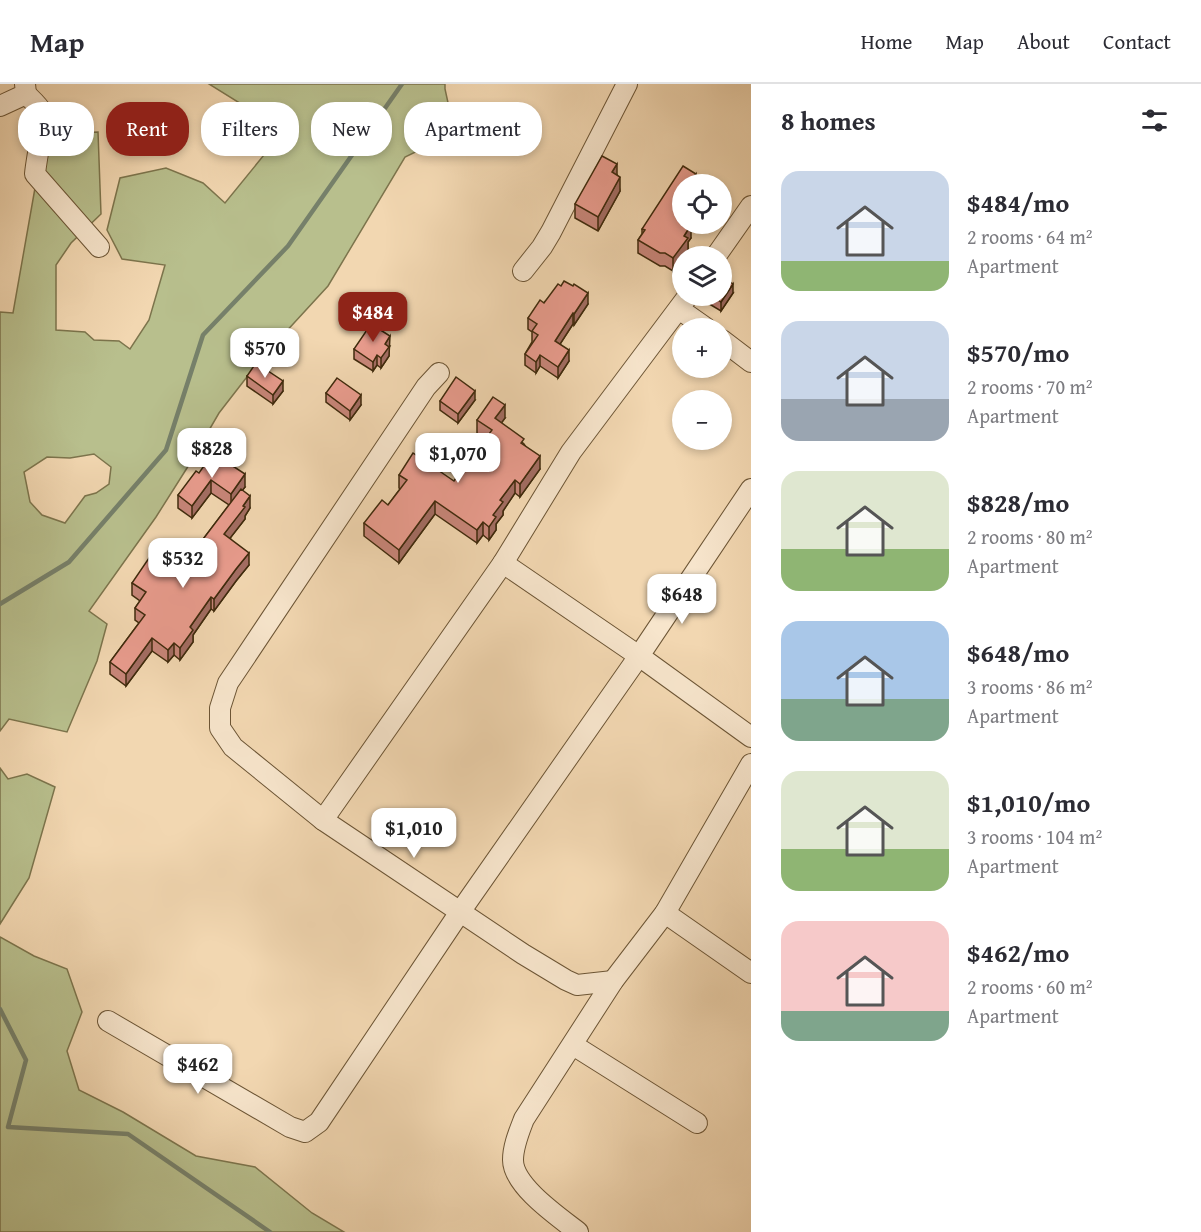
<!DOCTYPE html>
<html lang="en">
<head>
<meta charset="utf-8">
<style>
  body { margin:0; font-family:"Gentium Book Plus",serif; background:#f2f2f3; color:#2b2b33; height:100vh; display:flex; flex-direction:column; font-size:22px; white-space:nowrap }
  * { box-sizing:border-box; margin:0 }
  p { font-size:20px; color:#7c7c81 }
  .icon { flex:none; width:33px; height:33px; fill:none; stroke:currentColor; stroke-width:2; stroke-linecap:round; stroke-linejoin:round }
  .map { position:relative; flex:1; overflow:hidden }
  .drawer { display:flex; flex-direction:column; background:#fff; width:450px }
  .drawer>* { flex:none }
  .guide { position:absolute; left:18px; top:18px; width:570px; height:54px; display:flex; gap:12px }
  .buttons { position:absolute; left:672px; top:90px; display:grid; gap:12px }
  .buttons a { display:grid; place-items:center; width:60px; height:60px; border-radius:50%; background:#fff; box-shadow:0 3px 9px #0003; font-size:30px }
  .price { position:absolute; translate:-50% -51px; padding:0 14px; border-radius:12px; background:#fff; color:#222; font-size:20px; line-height:39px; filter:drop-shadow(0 2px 3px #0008) }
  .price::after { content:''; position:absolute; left:50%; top:36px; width:18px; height:14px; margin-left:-9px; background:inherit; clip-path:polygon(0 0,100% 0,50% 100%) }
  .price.on { background:#8f2418; color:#fff }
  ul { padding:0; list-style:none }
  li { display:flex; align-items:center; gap:18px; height:150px; padding:0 30px }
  li span { display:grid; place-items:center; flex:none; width:168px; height:120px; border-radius:18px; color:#555 }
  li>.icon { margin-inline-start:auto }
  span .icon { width:72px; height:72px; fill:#fffc; stroke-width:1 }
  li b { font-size:26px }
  h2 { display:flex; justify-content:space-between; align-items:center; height:72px; padding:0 30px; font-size:26px }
  .pill { padding:0 21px; border-radius:24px; background:#fff; box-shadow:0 3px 9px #0003; font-size:21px; line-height:54px }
  .pill.on { background:#8f2418; color:#fff }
  header { display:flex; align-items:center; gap:36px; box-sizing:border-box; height:84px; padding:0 30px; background:#fff; border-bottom:2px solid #e1e1e2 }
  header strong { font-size:28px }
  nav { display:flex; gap:33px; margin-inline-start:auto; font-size:21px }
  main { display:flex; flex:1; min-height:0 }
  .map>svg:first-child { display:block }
</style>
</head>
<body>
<header>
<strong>Map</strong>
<nav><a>Home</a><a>Map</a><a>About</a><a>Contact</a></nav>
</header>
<main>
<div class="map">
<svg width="751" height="1148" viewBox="0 0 751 1148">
  <rect width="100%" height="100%" fill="#f2d7b1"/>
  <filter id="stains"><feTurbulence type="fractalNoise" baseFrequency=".00333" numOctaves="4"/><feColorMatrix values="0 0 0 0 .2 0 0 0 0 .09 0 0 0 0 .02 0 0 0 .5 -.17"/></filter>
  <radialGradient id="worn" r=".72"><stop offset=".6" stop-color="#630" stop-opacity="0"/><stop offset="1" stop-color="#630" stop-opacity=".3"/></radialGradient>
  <g fill="#b8bf8d" stroke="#7c744c" stroke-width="1.5" fill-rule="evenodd">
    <path d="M 209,0 L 445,0 L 445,5 L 450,28 L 432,60 L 405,73 L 328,202 L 260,276 L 219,329 L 187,384 L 156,433 L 89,527 L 107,540 L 97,577 L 67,648 L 9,635 L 0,647 L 0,228 L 13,229 L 35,104 L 50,50 L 98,48 L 101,130 L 71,159 L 56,181 L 56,246 L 85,248 L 94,256 L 119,257 L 130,265 L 149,236 L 165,181 L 122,175 L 107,146 L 120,94 L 166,84 L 203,99 L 225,119 L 264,71 L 267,60 L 244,41 L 251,26 ZM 94,370 L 111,383 L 109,400 L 96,409 L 85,412 L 65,439 L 42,431 L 30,418 L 24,388 L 47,373 L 70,374 Z"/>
    <path d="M 0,684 L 8,695 L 27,690 L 55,703 L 29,794 L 0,840 Z"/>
    <path d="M 0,853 L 34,872 L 67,885 L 82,928 L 67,967 L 79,1006 L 123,1028 L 196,1072 L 255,1083 L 312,1129 L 344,1148 L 0,1148 Z"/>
  </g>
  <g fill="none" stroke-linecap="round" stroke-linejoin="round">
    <g stroke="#76806a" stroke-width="4.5">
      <path d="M 0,520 L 69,478 L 166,366 L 203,251 L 288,162 L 402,0"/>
      <path d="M 0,925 L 26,976 L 8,1043 L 128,1050 L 270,1148"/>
    </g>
    <defs>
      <g id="minor">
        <path d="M 26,10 C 31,15 39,22 42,28 C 45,36 36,76 35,90 L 99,163"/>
        <path d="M 0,22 L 26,10 L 25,0"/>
        <path d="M 716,172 L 751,122"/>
        <path d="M 523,187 L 542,163 L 551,148 L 627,0"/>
        <path d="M 679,225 L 706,244"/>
        <path d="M 722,256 L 751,278"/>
        <path d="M 439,289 L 426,303 L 228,599 L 220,624 L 220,644 L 233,663 L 323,736 L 523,870 L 566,896 L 577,901 L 613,897"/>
        <path d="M 751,405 C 714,461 676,516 639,572 L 751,653"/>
        <path d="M 323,736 L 503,479 L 571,368 L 688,212"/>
        <path d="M 665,829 L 751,889"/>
        <path d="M 108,937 L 290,1043 L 305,1048 L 319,1038 L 460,828 L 639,572 L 503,479"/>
        <path d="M 573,961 L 697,1039"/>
        <path d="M 578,1148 C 559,1133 513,1102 513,1076 C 513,1062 519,1048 524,1035 L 613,897 L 665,829 L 751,680"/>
      </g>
    </defs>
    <use href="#minor" stroke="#6c5535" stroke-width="22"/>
    <use href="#minor" stroke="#f7e5cc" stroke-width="20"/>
  </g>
  <g fill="#c8867a" stroke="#3f2a0c" stroke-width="1.5">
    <path d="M 617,91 L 620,107 L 598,147 L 575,134 L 575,120 Z"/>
    <path d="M 696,100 L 682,140 L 691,154 L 688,158 L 688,167 L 673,187 L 665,182 L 660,182 L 638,169 L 638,156 L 642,150 L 642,145 Z"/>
    <path d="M 561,202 L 588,220 L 574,241 L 573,240 L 560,260 L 569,277 L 558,294 L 540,282 L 536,289 L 525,281 L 525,270 L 532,258 L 532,248 L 528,245 L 528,234 Z"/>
    <path d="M 733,209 L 721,227 L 706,218 L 706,212 L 722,212 Z"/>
    <path d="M 390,262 L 389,264 L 389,272 L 381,284 L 377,281 L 373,287 L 354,275 L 354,265 Z"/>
    <path d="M 247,292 L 283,307 L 273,320 L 247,302 Z"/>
    <path d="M 326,309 L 361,321 L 350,336 L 326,318 Z"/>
    <path d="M 475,316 L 458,339 L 440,326 L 440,317 Z"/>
    <path d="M 505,334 L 501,339 L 524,360 L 540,385 L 520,413 L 515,409 L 503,427 L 503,431 L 496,440 L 496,446 L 489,456 L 483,451 L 477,459 L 435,430 L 399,479 L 364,452 L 364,439 L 388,421 L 400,405 L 399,404 L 399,391 L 454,397 L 485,355 L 477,349 L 477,336 Z"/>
    <path d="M 199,389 L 245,403 L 242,406 L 250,424 L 245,432 L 245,435 L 230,454 L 249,481 L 236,497 L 214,527 L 211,525 L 193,551 L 193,558 L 180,576 L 174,571 L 168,578 L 152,567 L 126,602 L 110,590 L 110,578 L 139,539 L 135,536 L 135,524 L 140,517 L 132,511 L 132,499 L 159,481 L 182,483 L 229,421 L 211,409 L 192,434 L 178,424 L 178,411 Z"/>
  </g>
  <g fill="#a36d63" stroke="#3f2a0c" stroke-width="1.5">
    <path d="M 617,80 L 617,94 L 612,88 Z"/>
    <path d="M 696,90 L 696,100 L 689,100 Z"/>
    <path d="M 620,93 L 620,107 L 598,147 L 598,133 Z"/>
    <path d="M 691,141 L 691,154 L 688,158 L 688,167 L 684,172 L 682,172 L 682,175 L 673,187 L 673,174 L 684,152 Z"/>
    <path d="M 733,200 L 733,209 L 721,227 L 721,218 Z"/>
    <path d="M 588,209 L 588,220 L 574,241 L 574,230 Z"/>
    <path d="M 573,229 L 573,240 L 555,268 L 555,257 Z"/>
    <path d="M 390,252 L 389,272 L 381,284 L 381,274 L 385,260 Z"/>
    <path d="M 569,266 L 569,277 L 558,294 L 558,283 Z"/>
    <path d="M 377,271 L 377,281 L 373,287 L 373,278 Z"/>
    <path d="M 540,271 L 540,282 L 536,289 L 536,278 Z"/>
    <path d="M 283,297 L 283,307 L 273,320 L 273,311 Z"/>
    <path d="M 475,307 L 475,316 L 458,339 L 458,330 Z"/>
    <path d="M 361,311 L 361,321 L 350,336 L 350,327 Z"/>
    <path d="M 505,321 L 505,334 L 495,348 L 495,334 Z"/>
    <path d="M 540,372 L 540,385 L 520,413 L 520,400 Z"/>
    <path d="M 245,390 L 245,403 L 231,422 L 231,410 Z"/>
    <path d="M 211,396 L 211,409 L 192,434 L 192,422 Z"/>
    <path d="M 515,396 L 515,409 L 503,427 L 503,431 L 496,440 L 496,446 L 489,456 L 489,443 L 493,431 L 500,416 Z"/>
    <path d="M 250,412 L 250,424 L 245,432 L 245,435 L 224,462 L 224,450 Z"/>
    <path d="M 435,417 L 435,430 L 399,479 L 399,466 Z"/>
    <path d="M 483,438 L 483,451 L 477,459 L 477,446 Z"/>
    <path d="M 249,469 L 249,481 L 236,497 L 214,527 L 214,515 L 236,485 Z"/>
    <path d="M 211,513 L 211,525 L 193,551 L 193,558 L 180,576 L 180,564 L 190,543 Z"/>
    <path d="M 152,554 L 152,567 L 126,602 L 126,590 Z"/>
    <path d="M 174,559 L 174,571 L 168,578 L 168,566 Z"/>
  </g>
  <g fill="#e99c8e" stroke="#3f2a0c" stroke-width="1.5">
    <path d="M 602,72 L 617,80 L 612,88 L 620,93 L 598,133 L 575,120 Z"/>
    <path d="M 683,82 L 696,90 L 689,100 L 682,100 L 682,130 L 680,133 L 682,135 L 682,140 L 689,140 L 691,141 L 684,152 L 688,154 L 673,174 L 665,169 L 660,169 L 638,156 L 645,146 L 642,145 Z"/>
    <path d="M 722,192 L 733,200 L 721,218 L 712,212 L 722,212 Z"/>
    <path d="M 564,197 L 573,202 L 574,200 L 588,209 L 574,230 L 573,229 L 555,257 L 569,266 L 558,283 L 540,271 L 536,278 L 525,270 L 538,251 L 532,247 L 537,240 L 528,234 L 540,216 L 544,219 L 558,200 L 561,202 Z"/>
    <path d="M 371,240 L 390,252 L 385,260 L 389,263 L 381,274 L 377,271 L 373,278 L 354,265 Z"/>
    <path d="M 256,279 L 283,297 L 273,311 L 247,292 Z"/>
    <path d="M 456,293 L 475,307 L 458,330 L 440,317 Z"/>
    <path d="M 337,294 L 361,311 L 350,327 L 326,309 Z"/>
    <path d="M 493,313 L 505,321 L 495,334 L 524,355 L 521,359 L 540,372 L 520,400 L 515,396 L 500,416 L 503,418 L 493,431 L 496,433 L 489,443 L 483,438 L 477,446 L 435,417 L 399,466 L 364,439 L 382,416 L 388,421 L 407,396 L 399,391 L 413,369 L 454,397 L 492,346 L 477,336 Z"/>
    <path d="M 213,369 L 245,390 L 231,410 L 211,396 L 192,422 L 178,411 L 196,387 L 199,389 Z"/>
    <path d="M 241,405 L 250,412 L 243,422 L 245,423 L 224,450 L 249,469 L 236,485 L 214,515 L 211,513 L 190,543 L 193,546 L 180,564 L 174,559 L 168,566 L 152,554 L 126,590 L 110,578 L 145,531 L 135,524 L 146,508 L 132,499 L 149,474 L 159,481 L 164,472 L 182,483 Z"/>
  </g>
  <rect width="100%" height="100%" filter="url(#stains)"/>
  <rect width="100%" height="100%" fill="url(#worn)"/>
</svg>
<div class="buttons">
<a><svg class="icon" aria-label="locate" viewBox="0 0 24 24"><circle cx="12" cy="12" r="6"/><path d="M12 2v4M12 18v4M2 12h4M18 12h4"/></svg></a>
<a><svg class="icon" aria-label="layers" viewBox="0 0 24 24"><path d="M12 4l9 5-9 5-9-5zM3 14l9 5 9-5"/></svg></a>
<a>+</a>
<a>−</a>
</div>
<b class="price on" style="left:373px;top:259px">$484</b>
<b class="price" style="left:265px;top:295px">$570</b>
<b class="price" style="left:212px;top:395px">$828</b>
<b class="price" style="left:458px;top:400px">$1,070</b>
<b class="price" style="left:183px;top:505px">$532</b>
<b class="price" style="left:682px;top:541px">$648</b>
<b class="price" style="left:414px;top:775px">$1,010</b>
<b class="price" style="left:198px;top:1011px">$462</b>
<div class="guide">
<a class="pill">Buy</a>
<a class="pill on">Rent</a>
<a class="pill">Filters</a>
<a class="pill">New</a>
<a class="pill">Apartment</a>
</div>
</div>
<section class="drawer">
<h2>8 homes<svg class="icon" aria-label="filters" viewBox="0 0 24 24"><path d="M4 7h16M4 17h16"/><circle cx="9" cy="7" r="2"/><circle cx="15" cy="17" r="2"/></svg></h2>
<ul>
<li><span style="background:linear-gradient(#c9d6e8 75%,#8fb573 0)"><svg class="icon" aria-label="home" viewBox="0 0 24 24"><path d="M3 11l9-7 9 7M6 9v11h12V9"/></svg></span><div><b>$484/mo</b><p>2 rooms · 64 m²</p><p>Apartment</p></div></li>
<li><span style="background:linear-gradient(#c9d6e8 65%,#9aa5b1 0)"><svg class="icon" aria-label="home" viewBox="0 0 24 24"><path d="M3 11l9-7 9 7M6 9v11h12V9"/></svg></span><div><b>$570/mo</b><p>2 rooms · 70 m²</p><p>Apartment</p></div></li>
<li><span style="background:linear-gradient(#dfe7d0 65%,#8fb573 0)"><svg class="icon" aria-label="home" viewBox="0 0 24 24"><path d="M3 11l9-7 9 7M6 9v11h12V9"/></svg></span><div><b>$828/mo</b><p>2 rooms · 80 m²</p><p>Apartment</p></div></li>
<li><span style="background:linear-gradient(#a9c7e8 65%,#7fa58c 0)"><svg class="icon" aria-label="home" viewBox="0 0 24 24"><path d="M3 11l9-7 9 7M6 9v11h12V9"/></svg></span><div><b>$648/mo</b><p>3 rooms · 86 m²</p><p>Apartment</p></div></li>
<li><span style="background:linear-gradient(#dfe7d0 65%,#8fb573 0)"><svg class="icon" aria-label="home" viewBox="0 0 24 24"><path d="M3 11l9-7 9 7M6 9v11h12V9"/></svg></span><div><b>$1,010/mo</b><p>3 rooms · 104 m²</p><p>Apartment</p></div></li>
<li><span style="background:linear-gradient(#f6c9c9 75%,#7fa58c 0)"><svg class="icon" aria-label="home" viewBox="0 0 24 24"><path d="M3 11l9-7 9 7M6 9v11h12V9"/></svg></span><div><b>$462/mo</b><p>2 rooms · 60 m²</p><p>Apartment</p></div></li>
</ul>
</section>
</main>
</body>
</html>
